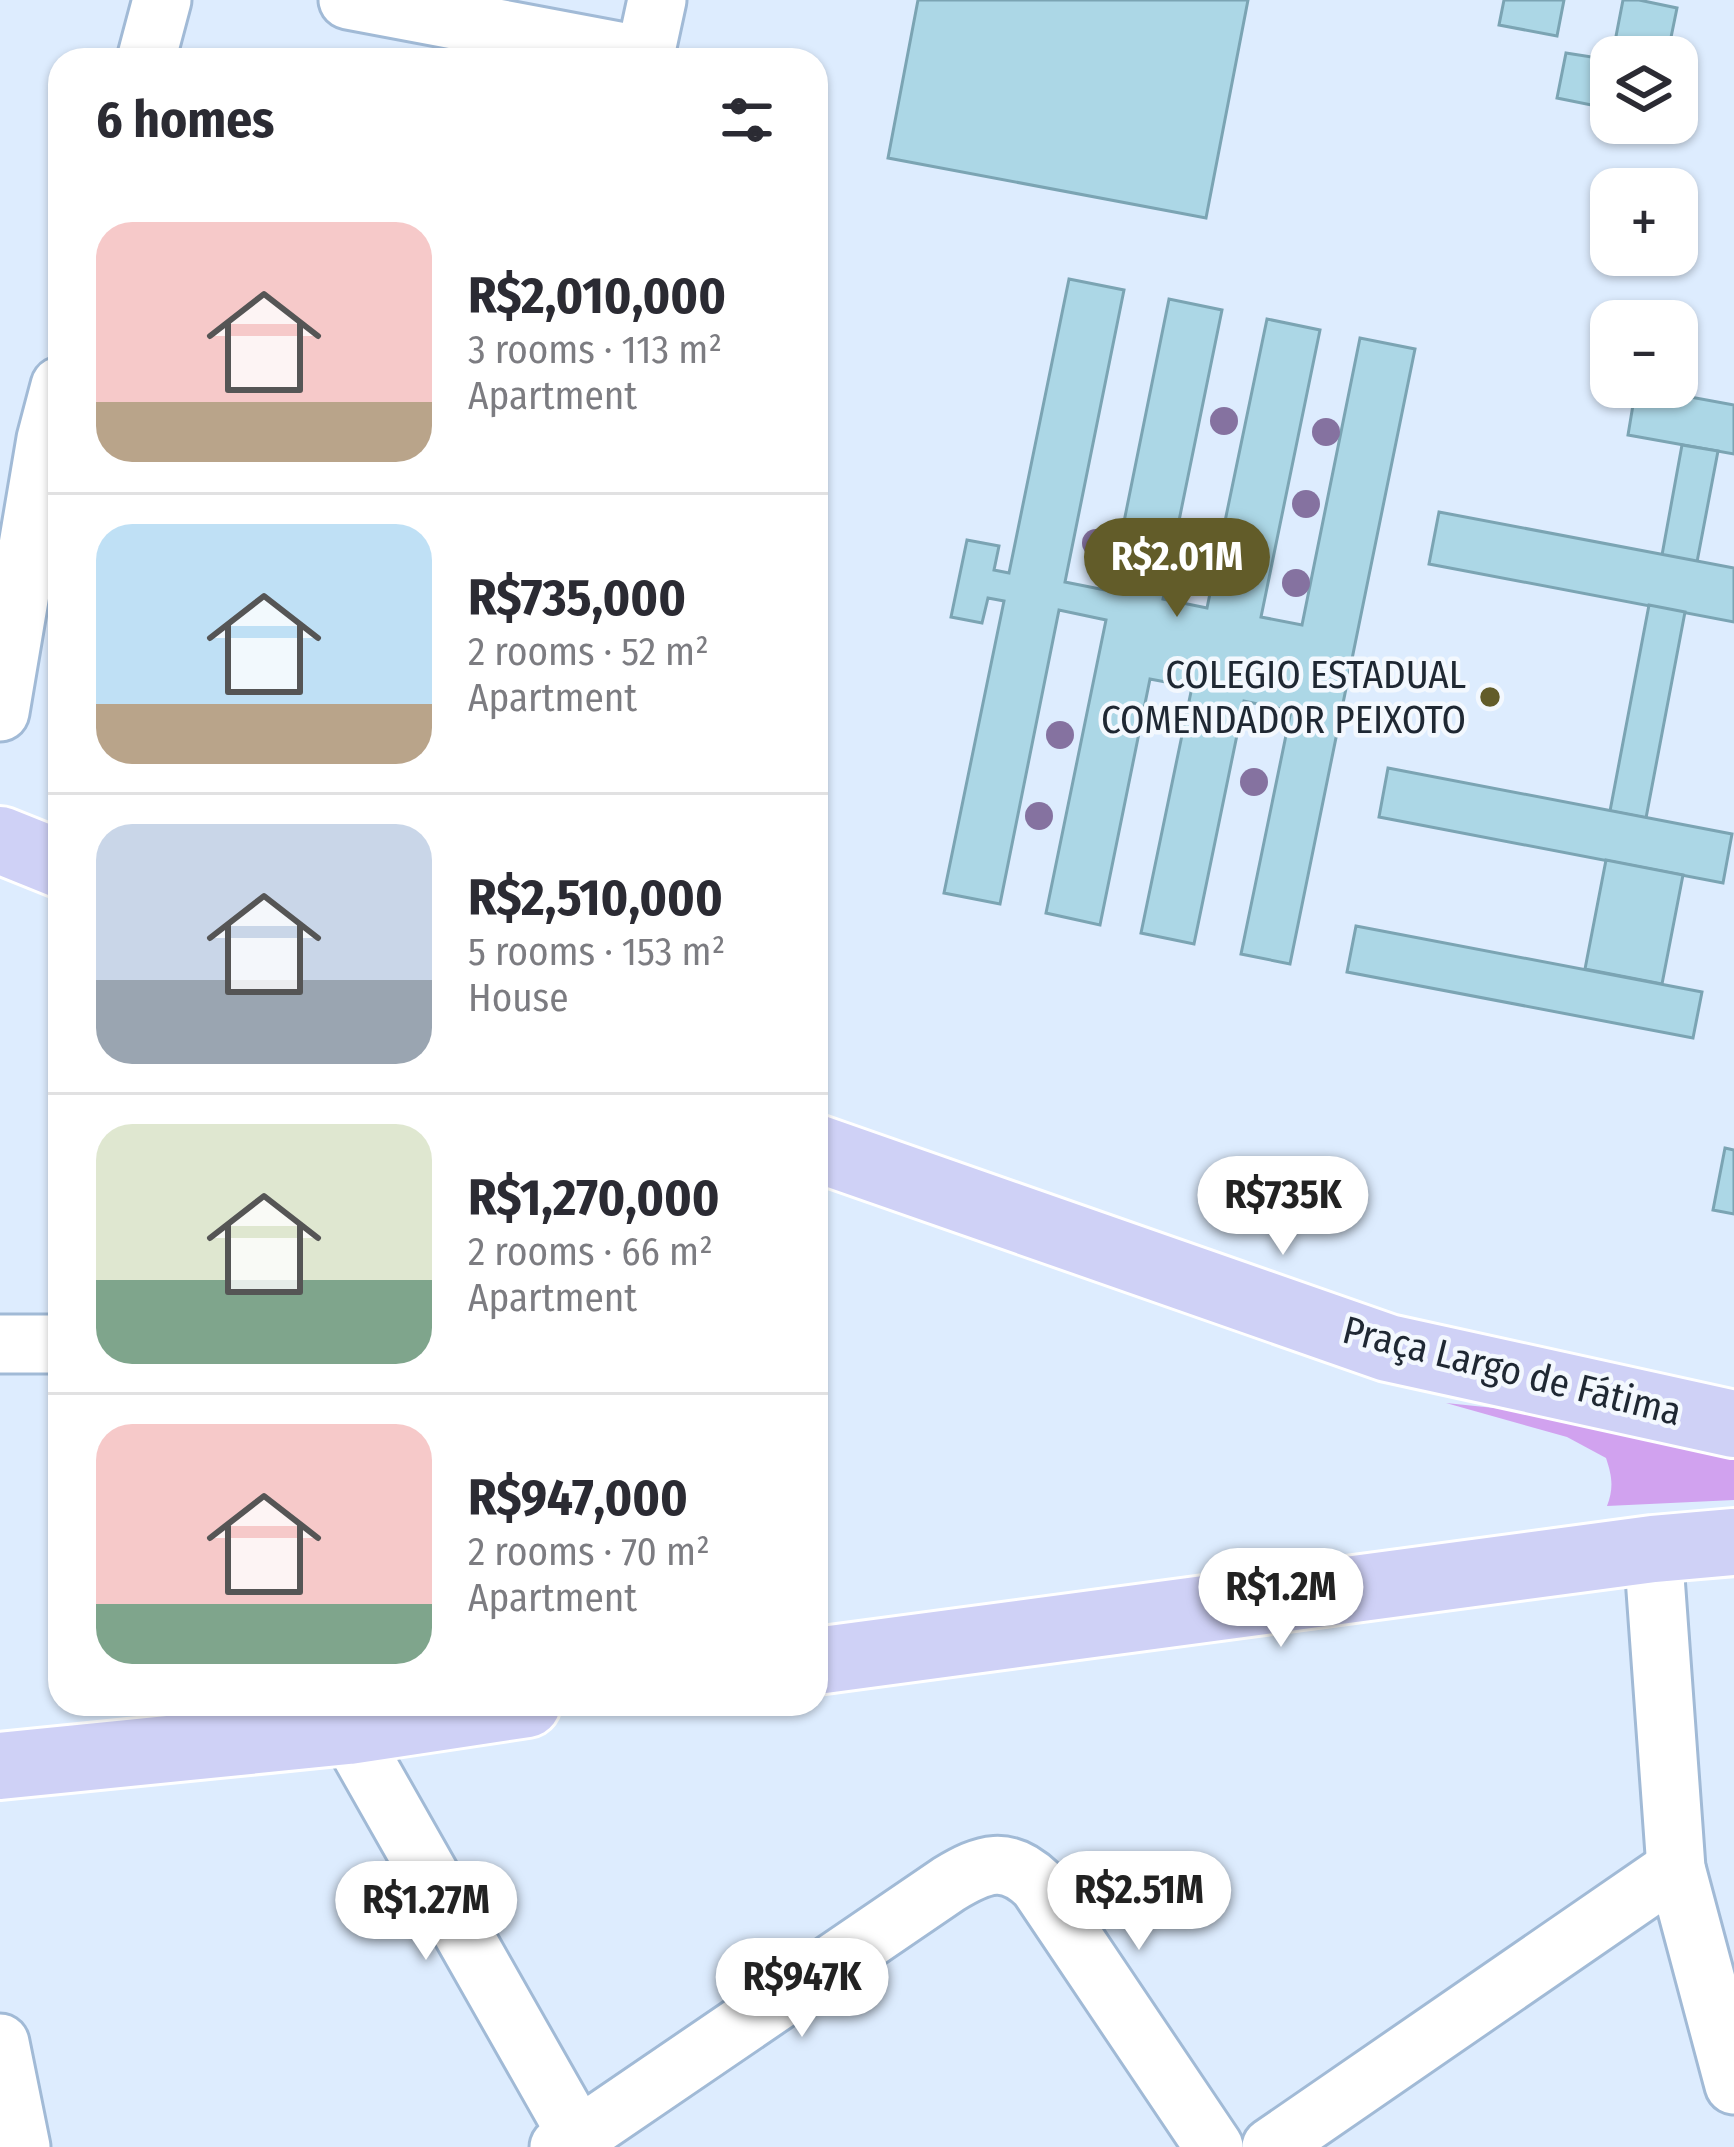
<!DOCTYPE html>
<html lang="en">
<head>
<meta charset="utf-8">
<style>
  body { margin:0; font-family:"Fira Sans Condensed",sans-serif; background:#f7f7f7; color:#2b2b33; height:100vh; display:flex; flex-direction:column; font-size:45px; white-space:nowrap }
  * { box-sizing:border-box; margin:0 }
  p { font-size:39px; color:#7c7c81 }
  .icon { flex:none; width:66px; height:66px; fill:none; stroke:currentColor; stroke-width:2; stroke-linecap:round; stroke-linejoin:round }
  .map { position:relative; flex:1; overflow:hidden }
  .details { position:absolute; left:48px; top:48px; width:780px; height:1668px; display:flex; flex-direction:column; background:#fff; border-radius:36px; box-shadow:0 3px 9px #0004 }
  .details>* { flex:none }
  .fabs { position:absolute; left:1590px; top:36px; display:grid; gap:24px }
  .fabs a { display:grid; place-items:center; width:108px; height:108px; border-radius:24px; background:#fff; box-shadow:0 3px 9px #0004; font-size:60px }
  .price { position:absolute; translate:-50% -102px; padding:0 27px; border-radius:42px; background:#fff; color:#222; font-size:39px; line-height:78px; filter:drop-shadow(0 3px 6px #0008) }
  .price::after { content:''; position:absolute; left:50%; top:72px; width:36px; height:27px; margin-left:-18px; background:inherit; clip-path:polygon(0 0,100% 0,50% 100%) }
  .price.active { background:#625c29; color:#fff }
  ul { padding:0; list-style:none }
  li { display:flex; align-items:center; gap:36px; height:300px; padding:0 48px }
  li+li { border-top:3px solid #e1e1e2 }
  li span { display:grid; place-items:center; flex:none; width:336px; height:240px; border-radius:36px; color:#555 }
  li>.icon { margin-inline-start:auto }
  span .icon { width:144px; height:144px; fill:#fffc; stroke-width:1 }
  li b { font-size:51px }
  h2 { display:flex; justify-content:space-between; align-items:center; height:144px; padding:0 48px; font-size:51px }
  .map>svg:first-child { display:block }
</style>
</head>
<body>
<div class="map">
<svg width="1734" height="2147" viewBox="0 0 1734 2147">
  <rect width="100%" height="100%" fill="#ddecfe"/>
  <path fill="#d1a2ef" d="M 1446,1403 L 1734,1433 L 1734,1500 L 1607,1506 C 1614,1488 1612,1476 1606,1458 L 1567,1437 Z"/>
  <g fill="#acd7e6" stroke="#7ba4b3" stroke-width="3">
    <path d="M 918,0 L 1248,0 L 1206,218 L 888,158 Z"/>
    <path d="M 1504,0 L 1564,0 L 1557,36 L 1499,25 Z"/>
    <path d="M 1623,0 L 1639,0 L 1677,8 L 1667,57 L 1612,57 Z"/>
    <path d="M 1566,53 L 1611,60 L 1611,109 L 1557,98 Z"/>
    <path d="M 1069,279 L 1124,290 L 1065,582 L 1110,591 L 1169,299 L 1222,310 L 1163,599 L 1207,608 L 1267,319 L 1320,330 L 1261,617 L 1302,625 L 1360,338 L 1415,349 L 1290,964 L 1241,954 L 1291,711 L 1244,701 L 1194,944 L 1141,933 L 1192,687 L 1150,679 L 1100,925 L 1046,913 L 1106,620 L 1059,610 L 1000,904 L 944,893 L 1004,601 L 988,598 L 982,623 L 951,617 L 967,540 L 999,546 L 994,570 L 1009,573 Z"/>
    <path d="M 1636,387 L 1734,405 L 1734,454 L 1628,435 Z"/>
    <path d="M 1682,445 L 1718,451 L 1697,562 L 1662,555 Z"/>
    <path d="M 1439,512 L 1734,568 L 1734,622 L 1429,564 Z"/>
    <path d="M 1649,605 L 1685,612 L 1646,818 L 1610,811 Z"/>
    <path d="M 1388,768 L 1732,834 L 1723,883 L 1379,817 Z"/>
    <path d="M 1606,860 L 1683,875 L 1662,984 L 1585,969 Z"/>
    <path d="M 1356,926 L 1702,992 L 1693,1038 L 1347,972 Z"/>
    <path d="M 1725,1148 L 1734,1150 L 1734,1214 L 1713,1210 Z"/>
  </g>
  <g fill="none" stroke-linecap="round" stroke-linejoin="round">
    <defs>
      <g id="minor">
        <path d="M 348,0 L 645,56"/>
        <path d="M 146,60 L 162,0"/>
        <path d="M 644,60 L 657,0"/>
        <path d="M 0,712 L 46,439 L 60,386"/>
        <path d="M 0,1344 L 60,1344"/>
        <path d="M 1653,1549 L 1676,1868 L 1734,2085"/>
        <path d="M 352,1704 L 348,1731 L 584,2147"/>
        <path d="M 0,2043 L 21,2147"/>
        <path d="M 559,2147 L 578,2137 L 949,1884 C 984,1863 1007,1855 1038,1885 L 1214,2147"/>
        <path d="M 1271,2147 L 1676,1868"/>
      </g>
      <g id="major">
        <path d="M 0,840 L 60,864"/>
        <path d="M 816,1148 L 1388,1348 L 1734,1424"/>
        <path d="M 816,1661 L 1653,1549 L 1734,1542"/>
        <path d="M 0,1766 L 348,1731 L 527,1704"/>
      </g>
    </defs>
    <use href="#minor" stroke="#a1bad6" stroke-width="63"/>
    <use href="#major" stroke="#fff" stroke-width="72"/>
    <use href="#minor" stroke="#fff" stroke-width="57"/>
    <use href="#major" stroke="#cfd1f6" stroke-width="66"/>
  </g>
  <g fill="#8572a0">
    <circle cx="1224" cy="421" r="14"/>
    <circle cx="1326" cy="432" r="14"/>
    <circle cx="1306" cy="504" r="14"/>
    <circle cx="1096" cy="543" r="14"/>
    <circle cx="1296" cy="583" r="14"/>
    <circle cx="1060" cy="735" r="14"/>
    <circle cx="1254" cy="782" r="14"/>
    <circle cx="1039" cy="816" r="14"/>
  </g>
  <circle fill="#625c29" stroke="#f3f8fe" stroke-width="4.5" cx="1490" cy="697" r="12"/>
  <g text-anchor="middle" dominant-baseline="central" stroke-width="9" stroke-linejoin="round" paint-order="stroke">
    <g font-size="39" fill="#1f2833" stroke="#f3f8fe" text-anchor="end">
      <text x="1466" y="675">COLEGIO ESTADUAL<tspan x="1466" dy="45">COMENDADOR PEIXOTO</tspan></text>
    </g>
    <g font-size="39" fill="#1f2833" stroke="#f3f8fe">
      <text transform="translate(1512 1371) rotate(14)">Praça Largo de Fátima</text>
    </g>
  </g>
</svg>
<div class="fabs">
<a><svg class="icon" aria-label="layers" viewBox="0 0 24 24"><path d="M12 4l9 5-9 5-9-5zM3 14l9 5 9-5"/></svg></a>
<a>+</a>
<a>−</a>
</div>
<b class="price active" style="left:1177px;top:620px">R$2.01M</b>
<b class="price" style="left:1283px;top:1258px">R$735K</b>
<b class="price" style="left:1281px;top:1650px">R$1.2M</b>
<b class="price" style="left:1139px;top:1953px">R$2.51M</b>
<b class="price" style="left:426px;top:1963px">R$1.27M</b>
<b class="price" style="left:802px;top:2040px">R$947K</b>
<section class="details">
<h2>6 homes<svg class="icon" aria-label="filters" viewBox="0 0 24 24"><path d="M4 7h16M4 17h16"/><circle cx="9" cy="7" r="2"/><circle cx="15" cy="17" r="2"/></svg></h2>
<ul>
<li><span style="background:linear-gradient(#f6c9c9 75%,#b9a48a 0)"><svg class="icon" aria-label="home" viewBox="0 0 24 24"><path d="M3 11l9-7 9 7M6 9v11h12V9"/></svg></span><div><b>R$2,010,000</b><p>3 rooms · 113 m²</p><p>Apartment</p></div></li>
<li><span style="background:linear-gradient(#bfe0f5 75%,#b9a48a 0)"><svg class="icon" aria-label="home" viewBox="0 0 24 24"><path d="M3 11l9-7 9 7M6 9v11h12V9"/></svg></span><div><b>R$735,000</b><p>2 rooms · 52 m²</p><p>Apartment</p></div></li>
<li><span style="background:linear-gradient(#c9d6e8 65%,#9aa5b1 0)"><svg class="icon" aria-label="home" viewBox="0 0 24 24"><path d="M3 11l9-7 9 7M6 9v11h12V9"/></svg></span><div><b>R$2,510,000</b><p>5 rooms · 153 m²</p><p>House</p></div></li>
<li><span style="background:linear-gradient(#dfe7d0 65%,#7fa58c 0)"><svg class="icon" aria-label="home" viewBox="0 0 24 24"><path d="M3 11l9-7 9 7M6 9v11h12V9"/></svg></span><div><b>R$1,270,000</b><p>2 rooms · 66 m²</p><p>Apartment</p></div></li>
<li><span style="background:linear-gradient(#f6c9c9 75%,#7fa58c 0)"><svg class="icon" aria-label="home" viewBox="0 0 24 24"><path d="M3 11l9-7 9 7M6 9v11h12V9"/></svg></span><div><b>R$947,000</b><p>2 rooms · 70 m²</p><p>Apartment</p></div></li>
</ul>
</section>
</div>
</body>
</html>
